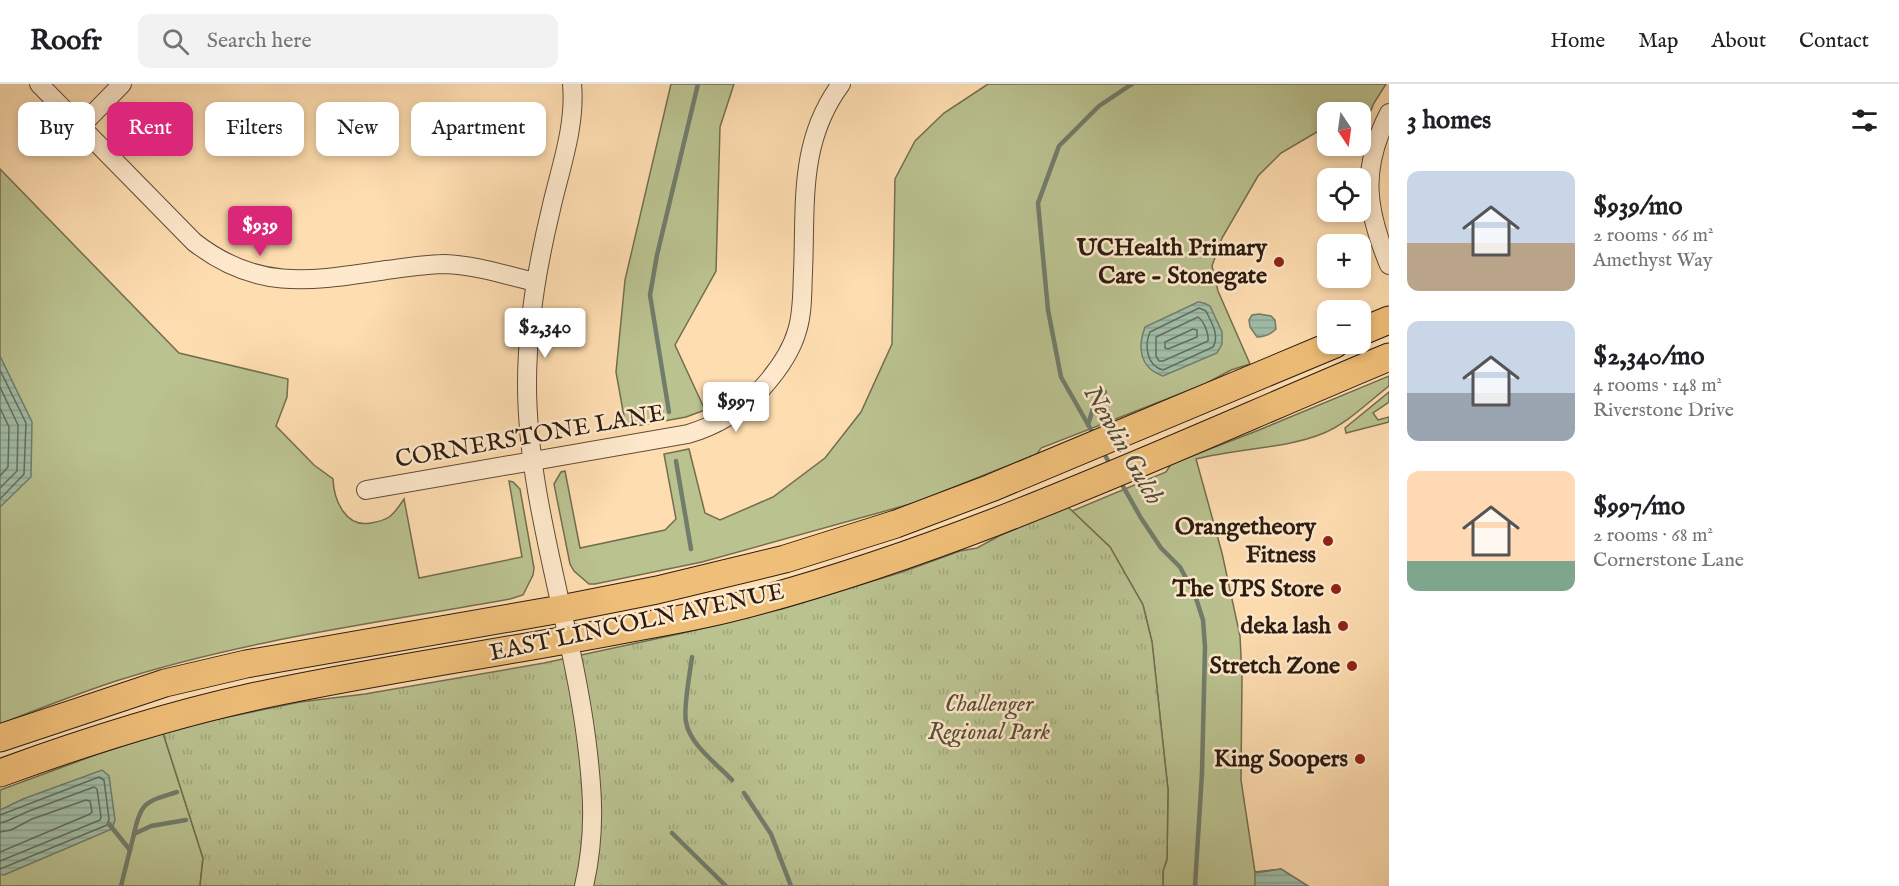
<!DOCTYPE html>
<html lang="en">
<head>
<meta charset="utf-8">
<style>
  body { margin:0; font-family:"IM FELL English",serif; background:#f2f2f2; color:#202124; height:100vh; display:flex; flex-direction:column; font-size:22px; white-space:nowrap }
  * { box-sizing:border-box; margin:0 }
  p { font-size:20px; color:#757577 }
  .icon { flex:none; width:33px; height:33px; fill:none; stroke:currentColor; stroke-width:2; stroke-linecap:round; stroke-linejoin:round }
  .map { position:relative; flex:1; overflow:hidden }
  .details { display:flex; flex-direction:column; background:#fff; width:510px }
  .details>* { flex:none }
  .top-card { position:absolute; left:18px; top:18px; width:570px; height:54px; display:flex; gap:12px }
  .needle { width:39px; rotate:167deg }
  .controls { position:absolute; left:1317px; top:18px; display:grid; gap:12px }
  .controls a { display:grid; place-items:center; width:54px; height:54px; border-radius:12px; background:#fff; box-shadow:0 3px 9px #0003; font-size:30px }
  .price { position:absolute; translate:-50% -51px; padding:0 14px; border-radius:6px; background:#fff; color:#222; font-size:20px; line-height:39px; filter:drop-shadow(0 2px 3px #0008) }
  .price::after { content:''; position:absolute; left:50%; top:36px; width:18px; height:14px; margin-left:-9px; background:inherit; clip-path:polygon(0 0,100% 0,50% 100%) }
  .price.current { background:#db2777; color:#fff }
  ul { padding:0; list-style:none }
  li { display:flex; align-items:center; gap:18px; height:150px; padding:0 18px }
  li span { display:grid; place-items:center; flex:none; width:168px; height:120px; border-radius:12px; color:#555 }
  li>.icon { margin-inline-start:auto }
  span .icon { width:72px; height:72px; fill:#fffc; stroke-width:1 }
  li b { font-size:26px }
  h2 { display:flex; justify-content:space-between; align-items:center; height:72px; padding:0 18px; font-size:26px }
  .pill { padding:0 21px; border-radius:12px; background:#fff; box-shadow:0 3px 9px #0003; font-size:21px; line-height:54px }
  .pill.current { background:#db2777; color:#fff }
  header { display:flex; align-items:center; gap:36px; box-sizing:border-box; height:84px; padding:0 30px; background:#fff; border-bottom:2px solid #e0e0e0 }
  header strong { font-size:28px }
  nav { display:flex; gap:33px; margin-inline-start:auto; font-size:21px }
  .search { width:420px; height:54px; background:#f2f2f2; display:flex; align-items:center; gap:15px; box-sizing:border-box; padding:0 21px; border-radius:12px; color:#757577; font-size:22px }
  main { display:flex; flex:1; min-height:0 }
  .map>svg:first-child { display:block }
</style>
</head>
<body>
<header>
<strong>Roofr</strong>
<div class="search"><svg class="icon" aria-label="search" viewBox="0 0 24 24"><circle cx="10" cy="10" r="6"/><path d="M15 15l6 6"/></svg>Search here</div>
<nav><a>Home</a><a>Map</a><a>About</a><a>Contact</a></nav>
</header>
<main>
<div class="map">
<svg width="1389" height="802" viewBox="0 0 1389 802">
  <defs>
    <pattern id="park-tufts" width="24" height="20" patternUnits="userSpaceOnUse" patternTransform="scale(1.5)"><rect width="24" height="20" fill="#bac290"/><path d="M3 7l-1-3M5 7V3M7 7l1-3M15 17l-1-3M17 17v-4M19 17l1-3" fill="none" stroke="#a0a67b"/></pattern>
    <pattern id="water-rules" width="6" height="5" patternUnits="userSpaceOnUse" patternTransform="scale(1.5)"><rect width="6" height="5" fill="#a0bda7"/><path d="M0 2.5h6" fill="none" stroke="#8aa28f"/></pattern>
  </defs>
  <rect width="100%" height="100%" fill="#feddb0"/>
  <filter id="stains"><feTurbulence type="fractalNoise" baseFrequency=".00333" numOctaves="4"/><feColorMatrix values="0 0 0 0 .2 0 0 0 0 .09 0 0 0 0 .02 0 0 0 .5 -.17"/></filter>
  <radialGradient id="worn" r=".72"><stop offset=".6" stop-color="#630" stop-opacity="0"/><stop offset="1" stop-color="#630" stop-opacity=".3"/></radialGradient>
  <g fill="#bac290" stroke="#736e50" stroke-width="1.5">
    <path d="M 671,0 L 734,0 L 720,43 L 716,187 L 675,261 L 705,326 L 686,333 L 626,344 L 616,288 L 625,196 Z"/>
    <path d="M 988,0 L 1386,0 L 1374,19 L 1363,45 L 1361,44 L 1360,28 L 1328,28 L 1327,42 L 1281,69 L 1258,92 L 1222,154 L 1212,182 L 1218,207 L 1250,280 L 1231,286 L 1205,300 L 1041,364 L 1037,370 L 914,419 L 702,478 L 595,500 L 589,500 L 574,487 L 570,480 L 554,400 L 561,388 L 565,387 L 580,464 L 665,446 L 676,435 L 664,370 L 689,365 L 705,429 L 720,436 L 773,413 L 825,374 L 861,328 L 892,260 L 895,95 L 915,57 L 944,29 Z"/>
    <path d="M 0,85 L 179,269 L 288,295 L 287,313 L 276,342 L 314,381 L 333,395 C 334,416 345,444 371,439 C 377,438 383,437 389,433 C 395,429 400,421 404,415 L 419,494 L 522,473 L 509,397 L 513,398 L 520,405 L 534,484 L 533,491 L 523,511 L 510,515 C 378,539 244,556 116,597 C 77,610 38,625 0,640 Z"/>
    <path d="M 1389,292 L 1389,302 C 1368,318 1348,339 1324,349 C 1286,365 1237,364 1196,375 L 1222,469 L 1240,552 L 1242,593 L 1241,696 L 1255,788 L 1281,785 L 1308,802 L 1163,802 L 1163,787 L 1167,775 L 1168,706 L 1152,558 L 1143,521 L 1110,463 L 1072,427 L 1166,388 L 1171,380 L 1259,346 Z"/>
    <path d="M 1389,308 L 1389,318 L 1373,329 L 1378,336 L 1389,333 L 1389,338 L 1346,349 L 1345,344 Z"/>
    <path d="M 163,649 L 203,774 L 200,802 L 0,802 L 0,706 L 98,670 Z"/>
  </g>
  <path fill="url(#park-tufts)" stroke="#736e50" stroke-width="1.5" d="M 1068,423 L 1110,463 L 1143,521 L 1152,558 L 1168,706 L 1167,775 L 1163,787 L 1163,802 L 200,802 L 203,774 L 163,649 L 218,635 L 300,618 L 365,610 L 544,579 L 683,549 L 782,525 L 902,488 L 960,467 L 977,464 L 1001,451 Z"/>
  <g fill="url(#water-rules)" stroke="#727c6b" stroke-width="1.5">
    <path d="M 1198,218 L 1204,219 L 1210,222 L 1222,248 L 1222,260 L 1217,269 L 1163,292 C 1140,284 1137,264 1145,243 Z"/>
    <path d="M 1259,230 L 1271,232 L 1275,236 L 1276,245 C 1271,250 1265,253 1257,253 L 1250,243 L 1249,236 L 1252,231 Z"/>
    <path d="M 0,272 L 32,338 L 31,393 L 0,423 Z"/>
    <path d="M 102,686 L 109,692 L 115,736 L 112,745 L 4,791 L 0,790 L 0,726 L 23,715 Z"/>
    <path d="M 1281,785 L 1308,802 L 1255,802 L 1255,789 Z"/>
  </g>
  <g fill="none" stroke-linecap="round" stroke-linejoin="round">
    <g stroke="#666c5c" stroke-width="1.5">
      <path d="M 1199,224 L 1206,227 C 1211,238 1220,251 1213,263 L 1163,286 C 1147,282 1144,262 1150,248 Z"/>
      <path d="M 1198,233 C 1204,237 1209,250 1208,257 L 1163,277 L 1159,277 L 1156,272 L 1156,253 Z"/>
      <path d="M 1193,245 L 1197,246 L 1197,253 L 1168,265 L 1165,264 L 1165,258 Z"/>
      <path d="M 0,286 L 26,339 L 24,390 L 0,415"/>
      <path d="M 0,303 L 18,341 L 17,387 L 0,404"/>
      <path d="M 0,324 L 9,343 L 8,383 L 0,392"/>
      <path d="M 0,731 L 99,693 L 104,696 L 109,735 L 107,741 L 0,785"/>
      <path d="M 0,739 L 7,737 L 29,727 L 94,703 L 97,705 L 101,733 L 100,736 L 0,777"/>
      <path d="M 0,748 L 11,746 L 32,735 L 86,716 L 90,717 L 92,728 L 90,730 L 0,768"/>
    </g>
    <g stroke="#727c6b" stroke-width="4.5">
      <path d="M 669,328 L 650,211 L 657,171 L 698,0"/>
      <path d="M 1088,341 L 1096,314 L 1105,308"/>
      <path d="M 1094,351 L 1061,293 L 1048,226 L 1038,119 L 1059,62 L 1099,22 L 1132,0"/>
      <path d="M 1102,366 L 1111,382"/>
      <path d="M 676,377 L 691,465"/>
      <path d="M 1120,397 L 1141,434 L 1161,464 L 1180,483 L 1195,511 L 1203,536 L 1205,563 L 1202,689 L 1195,802"/>
      <path d="M 692,573 C 690,589 683,624 686,638 C 690,661 717,680 732,696"/>
      <path d="M 744,709 L 771,750 L 791,802"/>
      <path d="M 109,740 L 130,766"/>
      <path d="M 672,749 L 726,802"/>
      <path d="M 134,750 C 141,716 147,718 177,708"/>
      <path d="M 121,802 L 134,750 L 151,742 L 186,736"/>
    </g>
    <defs>
      <g id="street">
        <path d="M 39,0 L 194,158 C 258,208 312,197 386,186 C 405,184 425,180 445,180 C 475,181 505,191 535,198"/>
        <path d="M 572,0 C 576,42 560,85 551,125 C 537,183 527,240 527,300 C 527,417 571,537 586,653 C 593,706 596,750 584,802"/>
        <path d="M 1389,29 C 1360,86 1366,125 1389,181"/>
        <path d="M 81,42 L 122,0"/>
        <path d="M 366,406 L 688,350 C 718,341 744,325 764,302 C 778,286 791,268 797,247 C 803,228 802,208 803,188 C 806,120 798,58 841,0"/>
      </g>
      <g id="primary">
        <path d="M 1360,248 L 1389,236"/>
        <path d="M 0,654 L 165,599 L 246,580 L 561,525 L 657,506 L 785,475 L 896,440 L 991,404 L 1335,260"/>
        <path d="M 0,689 C 82,659 166,632 252,613 C 376,586 502,569 626,545 C 660,539 694,533 727,525 C 957,467 1171,364 1389,273"/>
      </g>
    </defs>
    <use href="#street" stroke="#604c38" stroke-width="20"/>
    <use href="#primary" stroke="#2c1b10" stroke-width="29"/>
    <use href="#street" stroke="#fee9cc" stroke-width="18"/>
    <use href="#primary" stroke="#efbe78" stroke-width="27"/>
  </g>
  <g fill="#8f2418" stroke="#fee9cc" stroke-width="2">
    <circle cx="1279" cy="178" r="6"/>
    <circle cx="1328" cy="457" r="6"/>
    <circle cx="1336" cy="505" r="6"/>
    <circle cx="1343" cy="542" r="6"/>
    <circle cx="1352" cy="582" r="6"/>
    <circle cx="1360" cy="675" r="6"/>
  </g>
  <g text-anchor="middle" dominant-baseline="central" stroke-width="5" stroke-linejoin="round" paint-order="stroke">
    <g font-size="24" font-weight="bold" fill="#2c1b10" stroke="#fee9cc" text-anchor="end">
      <text x="1267" y="164">UCHealth Primary<tspan x="1267" dy="28">Care - Stonegate</tspan></text>
      <text x="1316" y="443">Orangetheory<tspan x="1316" dy="28">Fitness</tspan></text>
      <text x="1324" y="505">The UPS Store</text>
      <text x="1331" y="542">deka lash</text>
      <text x="1340" y="582">Stretch Zone</text>
      <text x="1348" y="675">King Soopers</text>
    </g>
    <g font-size="24" fill="#2c1b10" stroke="#fee9cc">
      <text transform="translate(530 353) rotate(-10)">CORNERSTONE LANE</text>
      <text transform="translate(637 539) rotate(-12)">EAST LINCOLN AVENUE</text>
    </g>
    <g font-size="24" font-style="italic" fill="#574d36" stroke="#fee9cc">
      <text x="989" y="620">Challenger<tspan x="989" dy="28">Regional Park</tspan></text>
    </g>
    <g font-size="26" font-style="italic" fill="#4f4c3d" stroke="#fee9cc">
      <text transform="translate(1123 361) rotate(60)">Newlin Gulch</text>
    </g>
  </g>
  <rect width="100%" height="100%" filter="url(#stains)"/>
  <rect width="100%" height="100%" fill="url(#worn)"/>
</svg>
<div class="controls">
<a><svg class="needle" viewBox="-14 -14 28 28"><path d="M0-13l5 13h-10z" fill="#e53935"/><path d="M0 13l5-13h-10z" fill="#757577"/></svg></a>
<a><svg class="icon" aria-label="locate" viewBox="0 0 24 24"><circle cx="12" cy="12" r="6"/><path d="M12 2v4M12 18v4M2 12h4M18 12h4"/></svg></a>
<a>+</a>
<a>−</a>
</div>
<b class="price current" style="left:260px;top:173px">$939</b>
<b class="price" style="left:545px;top:275px">$2,340</b>
<b class="price" style="left:736px;top:349px">$997</b>
<div class="top-card">
<a class="pill">Buy</a>
<a class="pill current">Rent</a>
<a class="pill">Filters</a>
<a class="pill">New</a>
<a class="pill">Apartment</a>
</div>
</div>
<section class="details">
<h2>3 homes<svg class="icon" aria-label="filters" viewBox="0 0 24 24"><path d="M4 7h16M4 17h16"/><circle cx="9" cy="7" r="2"/><circle cx="15" cy="17" r="2"/></svg></h2>
<ul>
<li><span style="background:linear-gradient(#c9d6e8 60%,#b9a48a 0)"><svg class="icon" aria-label="home" viewBox="0 0 24 24"><path d="M3 11l9-7 9 7M6 9v11h12V9"/></svg></span><div><b>$939/mo</b><p>2 rooms · 66 m²</p><p>Amethyst Way</p></div></li>
<li><span style="background:linear-gradient(#c9d6e8 60%,#9aa5b1 0)"><svg class="icon" aria-label="home" viewBox="0 0 24 24"><path d="M3 11l9-7 9 7M6 9v11h12V9"/></svg></span><div><b>$2,340/mo</b><p>4 rooms · 148 m²</p><p>Riverstone Drive</p></div></li>
<li><span style="background:linear-gradient(#ffd9b3 75%,#7fa58c 0)"><svg class="icon" aria-label="home" viewBox="0 0 24 24"><path d="M3 11l9-7 9 7M6 9v11h12V9"/></svg></span><div><b>$997/mo</b><p>2 rooms · 68 m²</p><p>Cornerstone Lane</p></div></li>
</ul>
</section>
</main>
</body>
</html>
